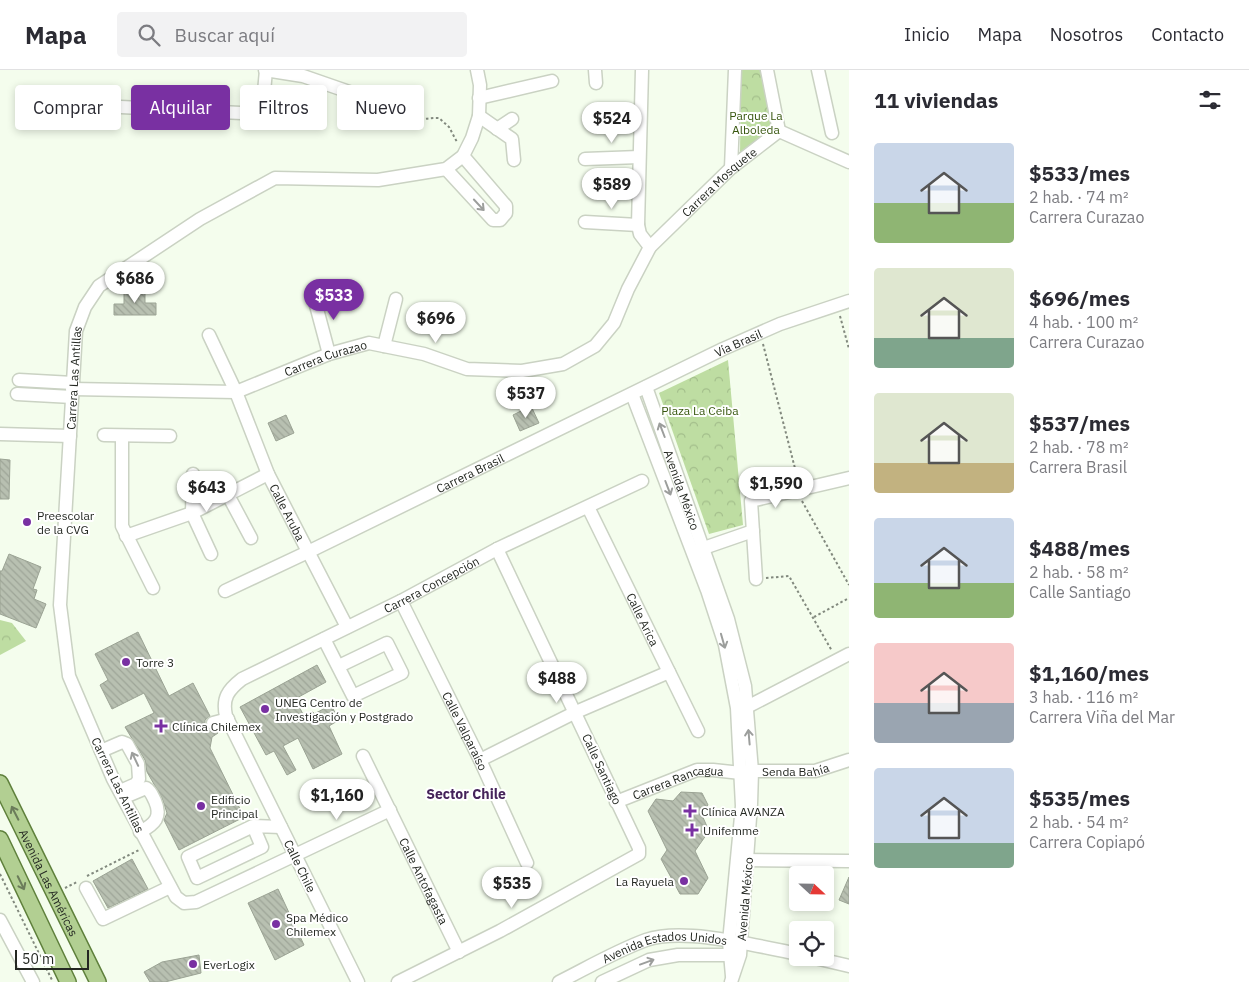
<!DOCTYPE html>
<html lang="es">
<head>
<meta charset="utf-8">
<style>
  body { margin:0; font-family:"IBM Plex Sans",sans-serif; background:#f2f2f3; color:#2b2b33; height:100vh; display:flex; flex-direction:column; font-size:19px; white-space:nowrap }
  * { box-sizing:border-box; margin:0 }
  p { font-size:16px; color:#7c7c81 }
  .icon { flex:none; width:28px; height:28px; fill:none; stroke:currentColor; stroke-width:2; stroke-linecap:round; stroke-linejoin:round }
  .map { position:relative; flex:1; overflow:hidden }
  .details { display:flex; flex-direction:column; background:#fff; width:400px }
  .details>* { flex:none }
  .hud { position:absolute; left:15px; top:15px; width:475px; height:45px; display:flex; gap:10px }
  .needle { width:32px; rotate:112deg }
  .controls { position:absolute; left:789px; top:796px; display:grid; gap:10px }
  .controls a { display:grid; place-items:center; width:45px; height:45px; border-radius:5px; background:#fff; box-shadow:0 2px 8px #0003; font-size:25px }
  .scale { position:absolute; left:15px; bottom:12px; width:74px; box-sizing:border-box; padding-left:5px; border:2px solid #242822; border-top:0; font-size:14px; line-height:18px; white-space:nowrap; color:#242822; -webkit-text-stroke:4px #fff; paint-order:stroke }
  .price { position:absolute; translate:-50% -42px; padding:0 11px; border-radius:18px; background:#fff; color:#222; font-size:16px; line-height:32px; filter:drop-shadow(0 1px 2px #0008) }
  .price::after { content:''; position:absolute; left:50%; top:30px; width:15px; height:11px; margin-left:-8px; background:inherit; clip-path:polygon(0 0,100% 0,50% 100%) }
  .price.selected { background:#7930a2; color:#fff }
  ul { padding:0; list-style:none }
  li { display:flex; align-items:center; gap:15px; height:125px; padding:0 25px }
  li span { display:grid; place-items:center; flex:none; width:140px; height:100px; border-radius:5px; color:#555 }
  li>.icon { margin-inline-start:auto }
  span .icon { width:60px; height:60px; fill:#fffc; stroke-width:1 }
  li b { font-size:21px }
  h2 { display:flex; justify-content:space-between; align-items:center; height:60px; padding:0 25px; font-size:21px }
  .tag { padding:0 18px; border-radius:5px; background:#fff; box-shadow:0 2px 8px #0003; font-size:18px; line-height:45px }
  .tag.selected { background:#7930a2; color:#fff }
  header { display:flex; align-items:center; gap:30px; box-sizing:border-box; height:70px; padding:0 25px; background:#fff; border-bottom:1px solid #e1e1e2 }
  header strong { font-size:24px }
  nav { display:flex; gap:28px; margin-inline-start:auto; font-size:18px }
  .search { width:350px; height:45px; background:#f2f2f3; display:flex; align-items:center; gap:12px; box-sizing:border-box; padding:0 18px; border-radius:5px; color:#7c7c81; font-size:19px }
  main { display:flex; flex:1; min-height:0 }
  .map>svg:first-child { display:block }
</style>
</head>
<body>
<header>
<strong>Mapa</strong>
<div class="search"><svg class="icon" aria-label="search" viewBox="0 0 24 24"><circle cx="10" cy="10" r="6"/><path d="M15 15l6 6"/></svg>Buscar aquí</div>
<nav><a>Inicio</a><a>Mapa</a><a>Nosotros</a><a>Contacto</a></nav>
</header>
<main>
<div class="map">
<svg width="849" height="912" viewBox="0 0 849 912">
  <defs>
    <pattern id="park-crowns" width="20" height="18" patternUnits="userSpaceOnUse" patternTransform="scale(1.25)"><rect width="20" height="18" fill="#bedda2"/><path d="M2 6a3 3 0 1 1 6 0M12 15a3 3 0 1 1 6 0" fill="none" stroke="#a3be8b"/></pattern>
    <pattern id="building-back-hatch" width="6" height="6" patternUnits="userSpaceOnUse" patternTransform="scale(1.25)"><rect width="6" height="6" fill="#b8c0b1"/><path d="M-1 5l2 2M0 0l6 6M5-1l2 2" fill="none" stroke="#9ea598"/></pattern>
  </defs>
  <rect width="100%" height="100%" fill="#f4fded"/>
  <g fill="url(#park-crowns)">
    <path d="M 741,0 L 762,0 L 774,60 L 740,85 Z"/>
    <path d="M 728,290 L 743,455 L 709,464 L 659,323 Z"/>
    <path d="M 0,550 L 12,553 L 26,571 L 0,585 Z"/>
  </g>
  <g fill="url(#building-back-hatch)" stroke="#9ba394">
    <path d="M 124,218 L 145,218 L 145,233 L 156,233 L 156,245 L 114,245 L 114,234 L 124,234 Z"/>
    <path d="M 531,336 L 539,353 L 520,361 L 513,345 Z"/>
    <path d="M 286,345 L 294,363 L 276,371 L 268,353 Z"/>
    <path d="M 0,389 L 10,390 L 9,429 L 0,429 Z"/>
    <path d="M 9,484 L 41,497 L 33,519 L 37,520 L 34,529 L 46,534 L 36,558 L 0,544 L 0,501 L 2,501 Z"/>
    <path d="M 138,562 L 169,626 L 193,613 L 210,646 L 205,650 L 205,656 L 210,661 L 217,660 L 218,663 L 212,667 L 210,678 L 244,747 L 179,780 L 164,750 L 167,743 L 162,728 L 147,702 L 145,690 L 125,657 L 154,643 L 144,623 L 112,639 L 100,615 L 108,610 L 95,584 Z"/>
    <path d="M 317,595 L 326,612 L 295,629 L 304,646 L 313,642 L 314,644 L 331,635 L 339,650 L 329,656 L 342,684 L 313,699 L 298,668 L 283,676 L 296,700 L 287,705 L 274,681 L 266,685 L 240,637 Z"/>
    <path d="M 681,722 L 702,723 L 708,735 L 701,743 L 709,761 L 695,781 L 708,808 L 698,824 L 680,824 L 661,789 L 667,780 L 648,741 L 656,729 L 673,731 Z"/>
    <path d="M 132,789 L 148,819 L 108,838 L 93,811 Z"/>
    <path d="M 849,807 L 849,834 L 839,830 Z"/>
    <path d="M 278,819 L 304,875 L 275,890 L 248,833 Z"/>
    <path d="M 199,885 L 201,903 L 165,912 L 150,912 L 144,902 L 162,892 Z"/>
  </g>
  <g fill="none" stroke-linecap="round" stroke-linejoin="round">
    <defs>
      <g id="minor">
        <path d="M 265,0 L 303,6 L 381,33"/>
        <path d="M 595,0 L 596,13"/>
        <path d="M 642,0 L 638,155 L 640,164 L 650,177"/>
        <path d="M 767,0 L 779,61"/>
        <path d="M 818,0 L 832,63"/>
        <path d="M 479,28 L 552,11"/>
        <path d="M 41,33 L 262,44 L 266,0"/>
        <path d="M 479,46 L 512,69 L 514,90"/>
        <path d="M 497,59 L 512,49"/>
        <path d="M 779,61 L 849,92"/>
        <path d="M 585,89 L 639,87"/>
        <path d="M 731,98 L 735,0"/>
        <path d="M 446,99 L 493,150 L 500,150 L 506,143 L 506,136 L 463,86"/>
        <path d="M 585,152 L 638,155"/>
        <path d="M 313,224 L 329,284"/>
        <path id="s1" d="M 209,265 L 236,322 L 268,404 L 347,557"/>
        <path d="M 384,276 L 396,229"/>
        <path d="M 19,310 L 73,313"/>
        <path id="s2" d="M 646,317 L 728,549 L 745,616 L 752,701 L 751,734 L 740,885 L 731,912"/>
        <path id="s3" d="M 72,319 L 236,322 L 329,284 L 369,273 L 424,284 L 467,299 L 522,301 L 563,294 L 595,276 L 614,253 L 628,219 L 650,177 L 731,98 L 779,61"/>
        <path d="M 17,324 L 72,327"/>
        <path d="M 632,324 L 707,520 L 725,575 L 737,638 L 742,736 L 729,872 L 732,906"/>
        <path d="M 0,364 L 70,366"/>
        <path d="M 104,365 L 170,366"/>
        <path d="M 122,366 L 122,456 L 153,518"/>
        <path d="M 193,404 L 192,443 L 211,484"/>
        <path d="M 228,425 L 251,468"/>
        <path id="s4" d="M 588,437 L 698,661"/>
        <path d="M 126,466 L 192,443 L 268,404"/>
        <path d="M 698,480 L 753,461"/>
        <path d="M 756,509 L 751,431 L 849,408"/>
        <path id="s5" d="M 225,521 L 310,481 L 723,279 L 780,254 L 849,231"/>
        <path id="s6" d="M 401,531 L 480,690 L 527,793"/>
        <path d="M 324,569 L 353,626 L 402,603 L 387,573 L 339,596"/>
        <path d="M 747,637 L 849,584"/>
        <path d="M 213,653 L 228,649"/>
        <path d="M 101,681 L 122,672 L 127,674 L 138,694 L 139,709 L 136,714 L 120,721"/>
        <path id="s7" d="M 363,686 L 459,882"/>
        <path d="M 480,690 L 576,642 L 669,602"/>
        <path d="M 127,726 L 146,718 C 151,721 152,725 155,731 C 162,747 155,754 140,762"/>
        <path id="s8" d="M 616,732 L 697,700 L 713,700 L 741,703 L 752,701 L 815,701 L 849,690"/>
        <path id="s9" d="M 390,740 L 196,832 L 184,833 L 176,827 L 113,709 L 69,606 L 60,535 L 76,261 L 85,237 L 99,216 L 200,149 L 275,108 L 378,110 L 446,99 L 463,86 L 472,68 L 479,46 L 480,15 L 477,0"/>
        <path d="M 253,756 L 262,777 L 197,808 L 188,787 L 253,756 L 281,757"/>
        <path d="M 742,790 L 849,791"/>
        <path d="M 86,818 L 103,849 L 170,817"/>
        <path d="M 0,850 L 33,912"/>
        <path d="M 815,888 L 849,896"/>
        <path id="s10" d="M 358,912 L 226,646 C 222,628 228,620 242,609 L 401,531 L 497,479 L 642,411"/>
        <path d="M 398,912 L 500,861 L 639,784 L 639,778 L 497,479"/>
        <path id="s11" d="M 559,912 C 587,898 616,881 646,870 C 684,857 757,876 798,884"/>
        <path d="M 602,912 L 649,890 L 678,885 L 737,885"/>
      </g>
      <g id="major">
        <path id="s12" d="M 0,713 L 98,912"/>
        <path d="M 0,769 L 68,912"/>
      </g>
    </defs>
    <use href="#minor" stroke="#cad2c3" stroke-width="15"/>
    <use href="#major" stroke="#5f803c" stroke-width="18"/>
    <g stroke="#82897e" stroke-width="2" stroke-dasharray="2.5 2.5" stroke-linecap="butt">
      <path d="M 381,43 L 381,50 L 392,57 C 408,55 422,47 439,48 L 449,57 L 457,72"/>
      <path d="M 840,246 L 849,279"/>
      <path d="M 763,274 L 798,410"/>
      <path d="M 802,431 L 849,515"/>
      <path d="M 766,508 L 789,506 L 832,581"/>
      <path d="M 814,547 L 849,528"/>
      <path d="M 0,804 L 52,910"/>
      <path d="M 87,806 L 139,780"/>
      <path d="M 65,818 L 77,812"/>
    </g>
    <use href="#minor" stroke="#fff" stroke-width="12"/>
    <use href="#major" stroke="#b2cf92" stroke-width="15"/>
  </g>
  <defs><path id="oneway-shaft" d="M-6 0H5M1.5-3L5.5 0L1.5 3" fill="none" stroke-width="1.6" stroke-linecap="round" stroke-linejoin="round" transform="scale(1.25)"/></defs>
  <g stroke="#9c9e9c">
    <use href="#oneway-shaft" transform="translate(479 135) rotate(47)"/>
    <use href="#oneway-shaft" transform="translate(662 360) rotate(-111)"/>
    <use href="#oneway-shaft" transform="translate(668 418) rotate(69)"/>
    <use href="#oneway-shaft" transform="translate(723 571) rotate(74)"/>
    <use href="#oneway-shaft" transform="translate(749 667) rotate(-95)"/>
    <use href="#oneway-shaft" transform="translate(135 689) rotate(-115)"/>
    <use href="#oneway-shaft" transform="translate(647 892) rotate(-20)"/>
  </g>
  <g stroke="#6b7c5a">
    <use href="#oneway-shaft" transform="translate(15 743) rotate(-117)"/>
    <use href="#oneway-shaft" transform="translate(21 813) rotate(64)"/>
  </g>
  <g fill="#7930a2" stroke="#fff" stroke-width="2">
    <circle cx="27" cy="452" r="5"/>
    <circle cx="126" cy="592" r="5"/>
    <circle cx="265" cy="639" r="5"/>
    <path d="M158.5 648.5h5v5h5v5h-5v5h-5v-5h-5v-5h5z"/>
    <circle cx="201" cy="736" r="5"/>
    <path d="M687.5 733.5h5v5h5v5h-5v5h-5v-5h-5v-5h5z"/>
    <path d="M689.5 752.5h5v5h5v5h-5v5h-5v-5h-5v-5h5z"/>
    <circle cx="684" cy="811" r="5"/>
    <circle cx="276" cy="854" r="5"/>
    <circle cx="193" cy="894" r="5"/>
  </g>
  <g text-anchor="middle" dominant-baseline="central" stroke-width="4" stroke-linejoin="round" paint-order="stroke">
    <g font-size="12" fill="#37560e" stroke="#fff">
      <text x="756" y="45">Parque La<tspan x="756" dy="14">Alboleda</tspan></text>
      <text x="700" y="340">Plaza La Ceiba</text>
    </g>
    <g font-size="12" fill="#242822" stroke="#fff">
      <text stroke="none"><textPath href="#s3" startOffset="750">Carrera Mosquete</textPath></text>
      <text stroke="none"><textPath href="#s5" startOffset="570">Vía Brasil</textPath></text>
      <text stroke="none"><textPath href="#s3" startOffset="260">Carrera Curazao</textPath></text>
      <text stroke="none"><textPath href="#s9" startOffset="782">Carrera Las Antillas</textPath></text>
      <text stroke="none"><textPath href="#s5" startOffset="272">Carrera Brasil</textPath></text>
      <text stroke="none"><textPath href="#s2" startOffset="109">Avenida México</textPath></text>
      <text stroke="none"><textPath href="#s1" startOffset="194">Calle Aruba</textPath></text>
      <text stroke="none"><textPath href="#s10" startOffset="552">Carrera Concepción</textPath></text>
      <text stroke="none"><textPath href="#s4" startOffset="125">Calle Arica</textPath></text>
      <text stroke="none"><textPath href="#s6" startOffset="145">Calle Valparaíso</textPath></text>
      <text transform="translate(602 699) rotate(65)">Calle Santiago</text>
      <text stroke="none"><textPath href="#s8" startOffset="186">Senda Bahía</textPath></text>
      <text transform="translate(118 715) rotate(64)">Carrera Las Antillas</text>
      <text stroke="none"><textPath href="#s8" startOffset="66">Carrera Rancagua</textPath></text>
      <text transform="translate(300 796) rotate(64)">Calle Chile</text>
      <text stroke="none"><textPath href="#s7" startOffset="139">Calle Antofagasta</textPath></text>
      <text stroke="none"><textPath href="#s12" startOffset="111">Avenida Las Américas</textPath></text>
      <text transform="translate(745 829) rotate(-85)">Avenida México</text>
      <text stroke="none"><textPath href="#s11" startOffset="114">Avenida Estados Unidos</textPath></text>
    </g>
    <g font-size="12" fill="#242822" stroke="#fff" text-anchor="start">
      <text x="37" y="445">Preescolar<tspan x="37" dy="14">de la CVG</tspan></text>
      <text x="136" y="592">Torre 3</text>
      <text x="275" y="632">UNEG Centro de<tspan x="275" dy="14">Investigación y Postgrado</tspan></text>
      <text x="172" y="656">Clínica Chilemex</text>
      <text x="211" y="729">Edificio<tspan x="211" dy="14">Principal</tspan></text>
      <text x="701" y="741">Clínica AVANZA</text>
      <text x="703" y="760">Unifemme</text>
      <text x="674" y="811" text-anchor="end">La Rayuela</text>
      <text x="286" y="847">Spa Médico<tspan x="286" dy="14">Chilemex</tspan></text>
      <text x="203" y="894">EverLogix</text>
    </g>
    <g font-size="14" font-weight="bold" fill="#45235a" stroke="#fff">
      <text x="466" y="724">Sector Chile</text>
    </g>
  </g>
</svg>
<div class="controls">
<a><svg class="needle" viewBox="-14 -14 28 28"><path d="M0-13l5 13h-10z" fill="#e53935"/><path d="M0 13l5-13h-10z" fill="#7c7c81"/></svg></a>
<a><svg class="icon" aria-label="locate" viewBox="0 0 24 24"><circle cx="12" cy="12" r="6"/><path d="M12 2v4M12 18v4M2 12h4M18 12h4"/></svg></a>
</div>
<div class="scale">50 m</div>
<b class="price" style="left:612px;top:74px">$524</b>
<b class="price" style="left:612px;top:140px">$589</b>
<b class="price" style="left:135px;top:234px">$686</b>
<b class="price selected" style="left:334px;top:251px">$533</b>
<b class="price" style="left:436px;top:274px">$696</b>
<b class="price" style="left:526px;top:349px">$537</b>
<b class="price" style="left:776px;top:439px">$1,590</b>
<b class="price" style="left:207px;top:443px">$643</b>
<b class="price" style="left:557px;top:634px">$488</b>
<b class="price" style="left:337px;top:751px">$1,160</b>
<b class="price" style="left:512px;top:839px">$535</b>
<div class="hud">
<a class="tag">Comprar</a>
<a class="tag selected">Alquilar</a>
<a class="tag">Filtros</a>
<a class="tag">Nuevo</a>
</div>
</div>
<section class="details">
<h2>11 viviendas<svg class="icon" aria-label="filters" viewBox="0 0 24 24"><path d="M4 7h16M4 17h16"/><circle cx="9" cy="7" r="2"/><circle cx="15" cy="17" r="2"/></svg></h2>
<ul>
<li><span style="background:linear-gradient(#c9d6e8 60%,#8fb573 0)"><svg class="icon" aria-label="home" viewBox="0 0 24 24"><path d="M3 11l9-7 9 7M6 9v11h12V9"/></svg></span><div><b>$533/mes</b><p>2 hab. · 74 m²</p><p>Carrera Curazao</p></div></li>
<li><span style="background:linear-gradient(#dfe7d0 70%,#7fa58c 0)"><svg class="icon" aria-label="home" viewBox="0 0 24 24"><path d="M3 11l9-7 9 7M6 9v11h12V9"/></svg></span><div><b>$696/mes</b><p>4 hab. · 100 m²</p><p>Carrera Curazao</p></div></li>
<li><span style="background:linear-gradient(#dfe7d0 70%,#c2b280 0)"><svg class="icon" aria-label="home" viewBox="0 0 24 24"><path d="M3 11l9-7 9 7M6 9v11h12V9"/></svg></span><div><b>$537/mes</b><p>2 hab. · 78 m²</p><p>Carrera Brasil</p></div></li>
<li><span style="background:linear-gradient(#c9d6e8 65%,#8fb573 0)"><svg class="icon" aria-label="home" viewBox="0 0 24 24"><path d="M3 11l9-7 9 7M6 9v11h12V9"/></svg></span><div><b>$488/mes</b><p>2 hab. · 58 m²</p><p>Calle Santiago</p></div></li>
<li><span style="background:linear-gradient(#f6c9c9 60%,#9aa5b1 0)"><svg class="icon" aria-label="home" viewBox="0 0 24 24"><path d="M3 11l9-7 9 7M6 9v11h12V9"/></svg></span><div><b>$1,160/mes</b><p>3 hab. · 116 m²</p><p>Carrera Viña del Mar</p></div></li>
<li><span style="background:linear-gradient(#c9d6e8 75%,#7fa58c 0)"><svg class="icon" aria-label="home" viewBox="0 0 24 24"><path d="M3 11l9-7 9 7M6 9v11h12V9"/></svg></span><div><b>$535/mes</b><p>2 hab. · 54 m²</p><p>Carrera Copiapó</p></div></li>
</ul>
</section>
</main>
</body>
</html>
